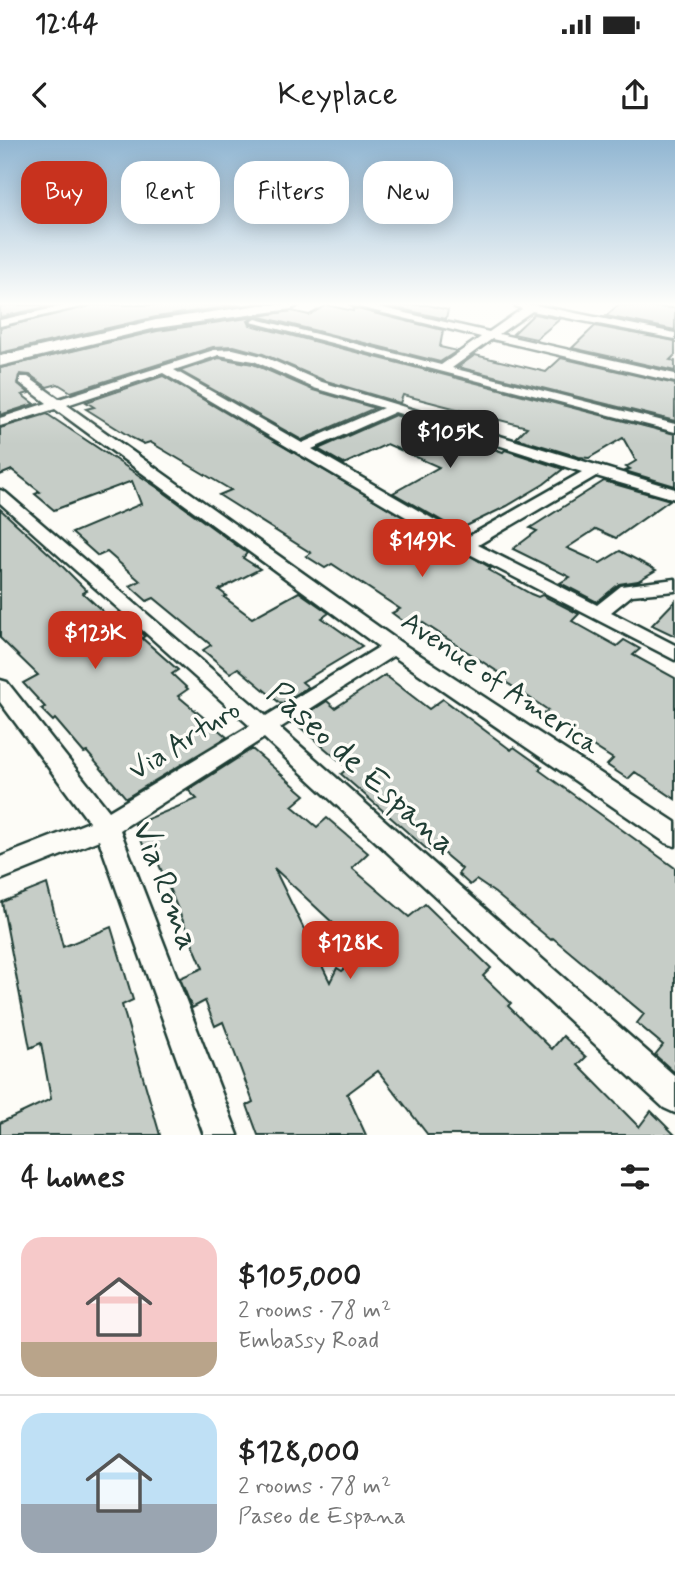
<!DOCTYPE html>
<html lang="en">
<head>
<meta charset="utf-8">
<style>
  body { margin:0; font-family:Mynerve,sans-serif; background:#f6f6f6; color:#222; height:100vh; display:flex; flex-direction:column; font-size:26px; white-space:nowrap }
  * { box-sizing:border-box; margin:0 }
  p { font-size:23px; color:#767676 }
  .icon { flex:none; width:38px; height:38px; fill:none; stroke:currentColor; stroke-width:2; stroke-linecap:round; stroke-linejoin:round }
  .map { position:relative; height:995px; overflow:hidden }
  .panel { display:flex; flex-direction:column; background:#fff; flex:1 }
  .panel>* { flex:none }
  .banner { position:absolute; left:21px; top:21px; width:634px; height:63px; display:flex; gap:14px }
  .price { position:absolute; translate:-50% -60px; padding:0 16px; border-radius:14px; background:#c8321e; color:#fff; font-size:23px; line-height:46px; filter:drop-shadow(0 2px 4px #0008) }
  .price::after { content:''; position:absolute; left:50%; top:42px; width:21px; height:16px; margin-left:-10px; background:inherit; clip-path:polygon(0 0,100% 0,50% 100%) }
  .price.on { background:#222; color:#fff }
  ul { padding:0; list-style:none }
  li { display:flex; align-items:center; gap:21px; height:175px; padding:0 21px }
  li+li { border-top:2px solid #e0e0e0 }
  li span { display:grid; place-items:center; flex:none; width:196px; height:140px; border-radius:21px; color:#555 }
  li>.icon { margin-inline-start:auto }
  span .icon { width:84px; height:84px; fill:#fffc; stroke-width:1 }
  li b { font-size:30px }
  h2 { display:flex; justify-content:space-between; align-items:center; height:84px; padding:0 21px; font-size:30px }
  .tag { padding:0 24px; border-radius:21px; background:#fff; box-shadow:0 4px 18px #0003; font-size:24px; line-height:63px }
  .tag.on { background:#c8321e; color:#fff }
  .status { display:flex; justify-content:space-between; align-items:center; height:49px; padding:0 35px; background:#fff; direction:ltr }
  .status svg { height:19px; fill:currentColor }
  header { display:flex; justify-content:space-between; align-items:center; height:91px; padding:0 21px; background:#fff; font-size:32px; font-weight:600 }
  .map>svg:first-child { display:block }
</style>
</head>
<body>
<div class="status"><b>12:44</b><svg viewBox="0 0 49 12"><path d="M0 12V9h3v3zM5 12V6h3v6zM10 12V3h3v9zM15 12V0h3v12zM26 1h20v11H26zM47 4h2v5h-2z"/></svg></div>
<header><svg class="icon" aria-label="back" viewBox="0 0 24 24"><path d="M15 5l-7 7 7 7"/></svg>Keyplace<svg class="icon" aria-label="share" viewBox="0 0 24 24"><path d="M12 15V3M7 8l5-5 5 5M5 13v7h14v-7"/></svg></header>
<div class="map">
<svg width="675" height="995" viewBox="0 0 675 995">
  <rect width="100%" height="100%" fill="#fdfcf7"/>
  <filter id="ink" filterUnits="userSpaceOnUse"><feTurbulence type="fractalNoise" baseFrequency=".0143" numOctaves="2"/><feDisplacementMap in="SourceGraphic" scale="14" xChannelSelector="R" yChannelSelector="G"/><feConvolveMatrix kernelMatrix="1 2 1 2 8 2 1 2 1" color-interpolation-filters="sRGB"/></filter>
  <g filter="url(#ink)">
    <g fill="#c6cdc7" stroke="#1f3d34" stroke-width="2" fill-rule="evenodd">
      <path d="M 7,165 L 55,165 L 0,177 L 0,167 Z"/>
      <path d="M 90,165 L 240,165 L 156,177 L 0,213 L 0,188 Z"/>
      <path d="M 327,165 L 353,171 L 353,168 L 443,190 L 440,207 L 457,211 L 440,222 L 257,176 L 292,171 L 309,175 Z"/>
      <path d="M 383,165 L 428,165 L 448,170 L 446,179 Z"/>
      <path d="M 618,165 L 675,168 L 675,190 L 606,176 Z"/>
      <path d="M 534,174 L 560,179 L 536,199 L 513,194 Z"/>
      <path d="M 255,177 L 248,181 L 250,185 L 675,294 L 675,346 L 625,331 L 630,329 L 626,327 L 636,321 L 623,298 L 589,318 L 579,317 L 516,298 L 527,287 L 403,255 L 400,263 L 323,240 L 263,214 L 234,206 L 213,207 L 71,252 L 58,244 L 47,247 L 30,235 L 20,234 L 17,243 L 29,253 L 22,255 L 34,264 L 0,275 L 0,228 L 157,191 Z"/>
      <path d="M 595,186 L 675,201 L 675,215 L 670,220 L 675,221 L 675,231 L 572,208 Z"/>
      <path d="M 475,215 L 546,232 L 561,218 L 675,244 L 675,281 L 458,227 Z"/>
      <path d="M 219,218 L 253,224 L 313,250 L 375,268 L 302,300 L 180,231 Z"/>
      <path d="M 163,236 L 491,428 L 488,430 L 531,454 L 538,457 L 542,455 L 579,474 L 572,481 L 617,506 L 624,500 L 640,509 L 633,515 L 675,538 L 675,659 L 635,632 L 628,639 L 607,625 L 613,619 L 543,574 L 548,570 L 498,537 L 501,534 L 417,479 L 407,484 L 392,473 L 400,469 L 332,424 L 325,428 L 306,416 L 311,413 L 219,355 L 231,350 L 150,302 L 144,304 L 132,298 L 86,269 L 94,267 L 86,262 Z"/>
      <path d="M 47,274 L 158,348 L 247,413 L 243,418 L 260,429 L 219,450 L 227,456 L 224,457 L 252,478 L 299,452 L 329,473 L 322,478 L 362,506 L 302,542 L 308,547 L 281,564 L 238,528 L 230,533 L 203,510 L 211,505 L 154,458 L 147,461 L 130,446 L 140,441 L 107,412 L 98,416 L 72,393 L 141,364 L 132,341 L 54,370 L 35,354 L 40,352 L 12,330 L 0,335 L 0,288 Z"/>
      <path d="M 395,275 L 503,312 L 505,310 L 563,329 L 544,344 L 507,366 L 458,390 L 393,353 L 439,327 L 387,304 L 344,324 L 318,309 Z"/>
      <path d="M 604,341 L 670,360 L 616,398 L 596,389 L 567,408 L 600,423 L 620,411 L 656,430 L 638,441 L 619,444 L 597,462 L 560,443 L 570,437 L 513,409 L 537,391 L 530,388 Z"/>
      <path d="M 0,369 L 55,419 L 87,451 L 83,453 L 124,491 L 134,486 L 145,496 L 142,498 L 178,530 L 172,534 L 188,549 L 178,556 L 227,597 L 126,658 L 87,612 L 84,613 L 55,579 L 53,581 L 41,569 L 45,567 L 23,543 L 38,535 L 0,498 Z"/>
      <path d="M 675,461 L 675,496 L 652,485 Z"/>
      <path d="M 385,535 L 429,569 L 443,559 L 511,610 L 514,607 L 542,627 L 539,630 L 675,728 L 675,933 L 655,915 L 663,905 L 637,883 L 644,874 L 553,798 L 551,800 L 495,753 L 476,740 L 470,745 L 458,734 L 462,729 L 436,707 L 430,712 L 341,634 L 348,628 L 294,582 L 327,561 L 335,568 Z"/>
      <path d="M 252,609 L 305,655 L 292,666 L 317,687 L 327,678 L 368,713 L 352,728 L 409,777 L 425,764 L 491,828 L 483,836 L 511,863 L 508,866 L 552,909 L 563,896 L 586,917 L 578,925 L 639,987 L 651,971 L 675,995 L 428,995 L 378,931 L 347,954 L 366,995 L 258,995 L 247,965 L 253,962 L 223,882 L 215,886 L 205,861 L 192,868 L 180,838 L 203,828 L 157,720 L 150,723 L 135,684 L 197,659 L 188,650 ZM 274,728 L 365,813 L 342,831 L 337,828 L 330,842 Z"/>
      <path d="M 47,744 L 63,807 L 111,787 L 133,860 L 122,865 L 160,995 L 0,995 L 0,983 L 51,959 L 41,903 L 30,908 L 2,762 Z"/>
    </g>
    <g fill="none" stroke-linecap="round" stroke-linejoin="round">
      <defs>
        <g id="street">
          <path d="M 68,165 L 88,165 L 0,186 L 0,180 Z"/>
          <path d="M 351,165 L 370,165 L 489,192 L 522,169 L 514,165 L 535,165 L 675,193 L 675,199 L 532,171 L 499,194 L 675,234 L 675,242 L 492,199 L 452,228 L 675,284 L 675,292 L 251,182 L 256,179 L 441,225 L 481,197 Z"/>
          <path d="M 233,209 L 262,216 L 322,242 L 675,349 L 675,359 L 596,336 L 478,405 L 597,465 L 621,446 L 675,439 L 675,451 L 632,455 L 611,472 L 675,505 L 675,520 L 460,409 L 163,233 L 67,265 L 400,502 L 675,682 L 675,706 L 666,703 L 393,516 L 280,588 L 675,936 L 675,973 L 664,968 L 264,598 L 120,690 L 238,995 L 204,995 L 99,700 L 0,740 L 0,717 L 89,682 L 0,562 L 0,540 L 7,542 L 109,671 L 250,586 L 0,363 L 0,350 L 5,352 L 266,576 L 379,507 L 55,269 L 0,286 L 0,278 L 47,263 L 20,243 L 20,237 L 28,237 L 59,259 L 214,210 ZM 219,215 L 254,221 L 314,248 L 383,268 L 302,303 L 174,230 ZM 395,272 L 582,332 L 466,398 L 312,309 Z"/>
        </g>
        <path id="secondary" d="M 260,165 L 298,165 L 291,169 L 156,188 L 0,226 L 0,216 L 156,180 Z"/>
      </defs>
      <use href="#street" stroke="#1f3d34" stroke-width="5"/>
      <use href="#secondary" stroke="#1f3d34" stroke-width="6"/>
      <use href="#street" fill="#fdfcf7" fill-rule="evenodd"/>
      <use href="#secondary" fill="#fdfcf7" fill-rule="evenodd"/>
    </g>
  </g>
  <linearGradient id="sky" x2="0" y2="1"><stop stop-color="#91b6d2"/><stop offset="0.54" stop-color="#fefefb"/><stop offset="1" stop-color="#fefefb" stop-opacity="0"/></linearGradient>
  <rect width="675" height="304" fill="url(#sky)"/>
  <g text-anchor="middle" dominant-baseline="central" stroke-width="7" stroke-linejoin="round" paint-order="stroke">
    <g font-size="28" fill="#1f3d34" stroke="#fdfcf7">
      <text transform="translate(500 544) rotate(34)">Avenue of America</text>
      <text transform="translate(185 601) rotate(-32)">Via Arturo</text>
    </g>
    <g font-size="33" fill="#1f3d34" stroke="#fdfcf7">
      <text transform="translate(361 629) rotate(42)">Paseo de Espana</text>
      <text transform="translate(165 746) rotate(69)">Via Roma</text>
    </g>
  </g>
</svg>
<b class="price on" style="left:450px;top:330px">$105K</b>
<b class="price" style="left:422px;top:439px">$149K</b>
<b class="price" style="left:95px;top:531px">$123K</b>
<b class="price" style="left:350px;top:841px">$128K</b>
<div class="banner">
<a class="tag on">Buy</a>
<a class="tag">Rent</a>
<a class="tag">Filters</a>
<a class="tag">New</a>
</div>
</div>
<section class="panel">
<h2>4 homes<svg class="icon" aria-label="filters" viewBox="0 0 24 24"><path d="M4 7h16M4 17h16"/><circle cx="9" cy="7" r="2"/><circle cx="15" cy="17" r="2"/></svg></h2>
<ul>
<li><span style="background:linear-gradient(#f6c9c9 75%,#b9a48a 0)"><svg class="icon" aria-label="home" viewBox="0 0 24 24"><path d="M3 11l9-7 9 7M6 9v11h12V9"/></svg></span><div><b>$105,000</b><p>2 rooms · 78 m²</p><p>Embassy Road</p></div></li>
<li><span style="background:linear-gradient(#bfe0f5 65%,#9aa5b1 0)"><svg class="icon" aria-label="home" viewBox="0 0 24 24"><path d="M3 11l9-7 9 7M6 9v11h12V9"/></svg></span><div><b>$128,000</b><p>2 rooms · 78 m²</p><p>Paseo de Espana</p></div></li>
</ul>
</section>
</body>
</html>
